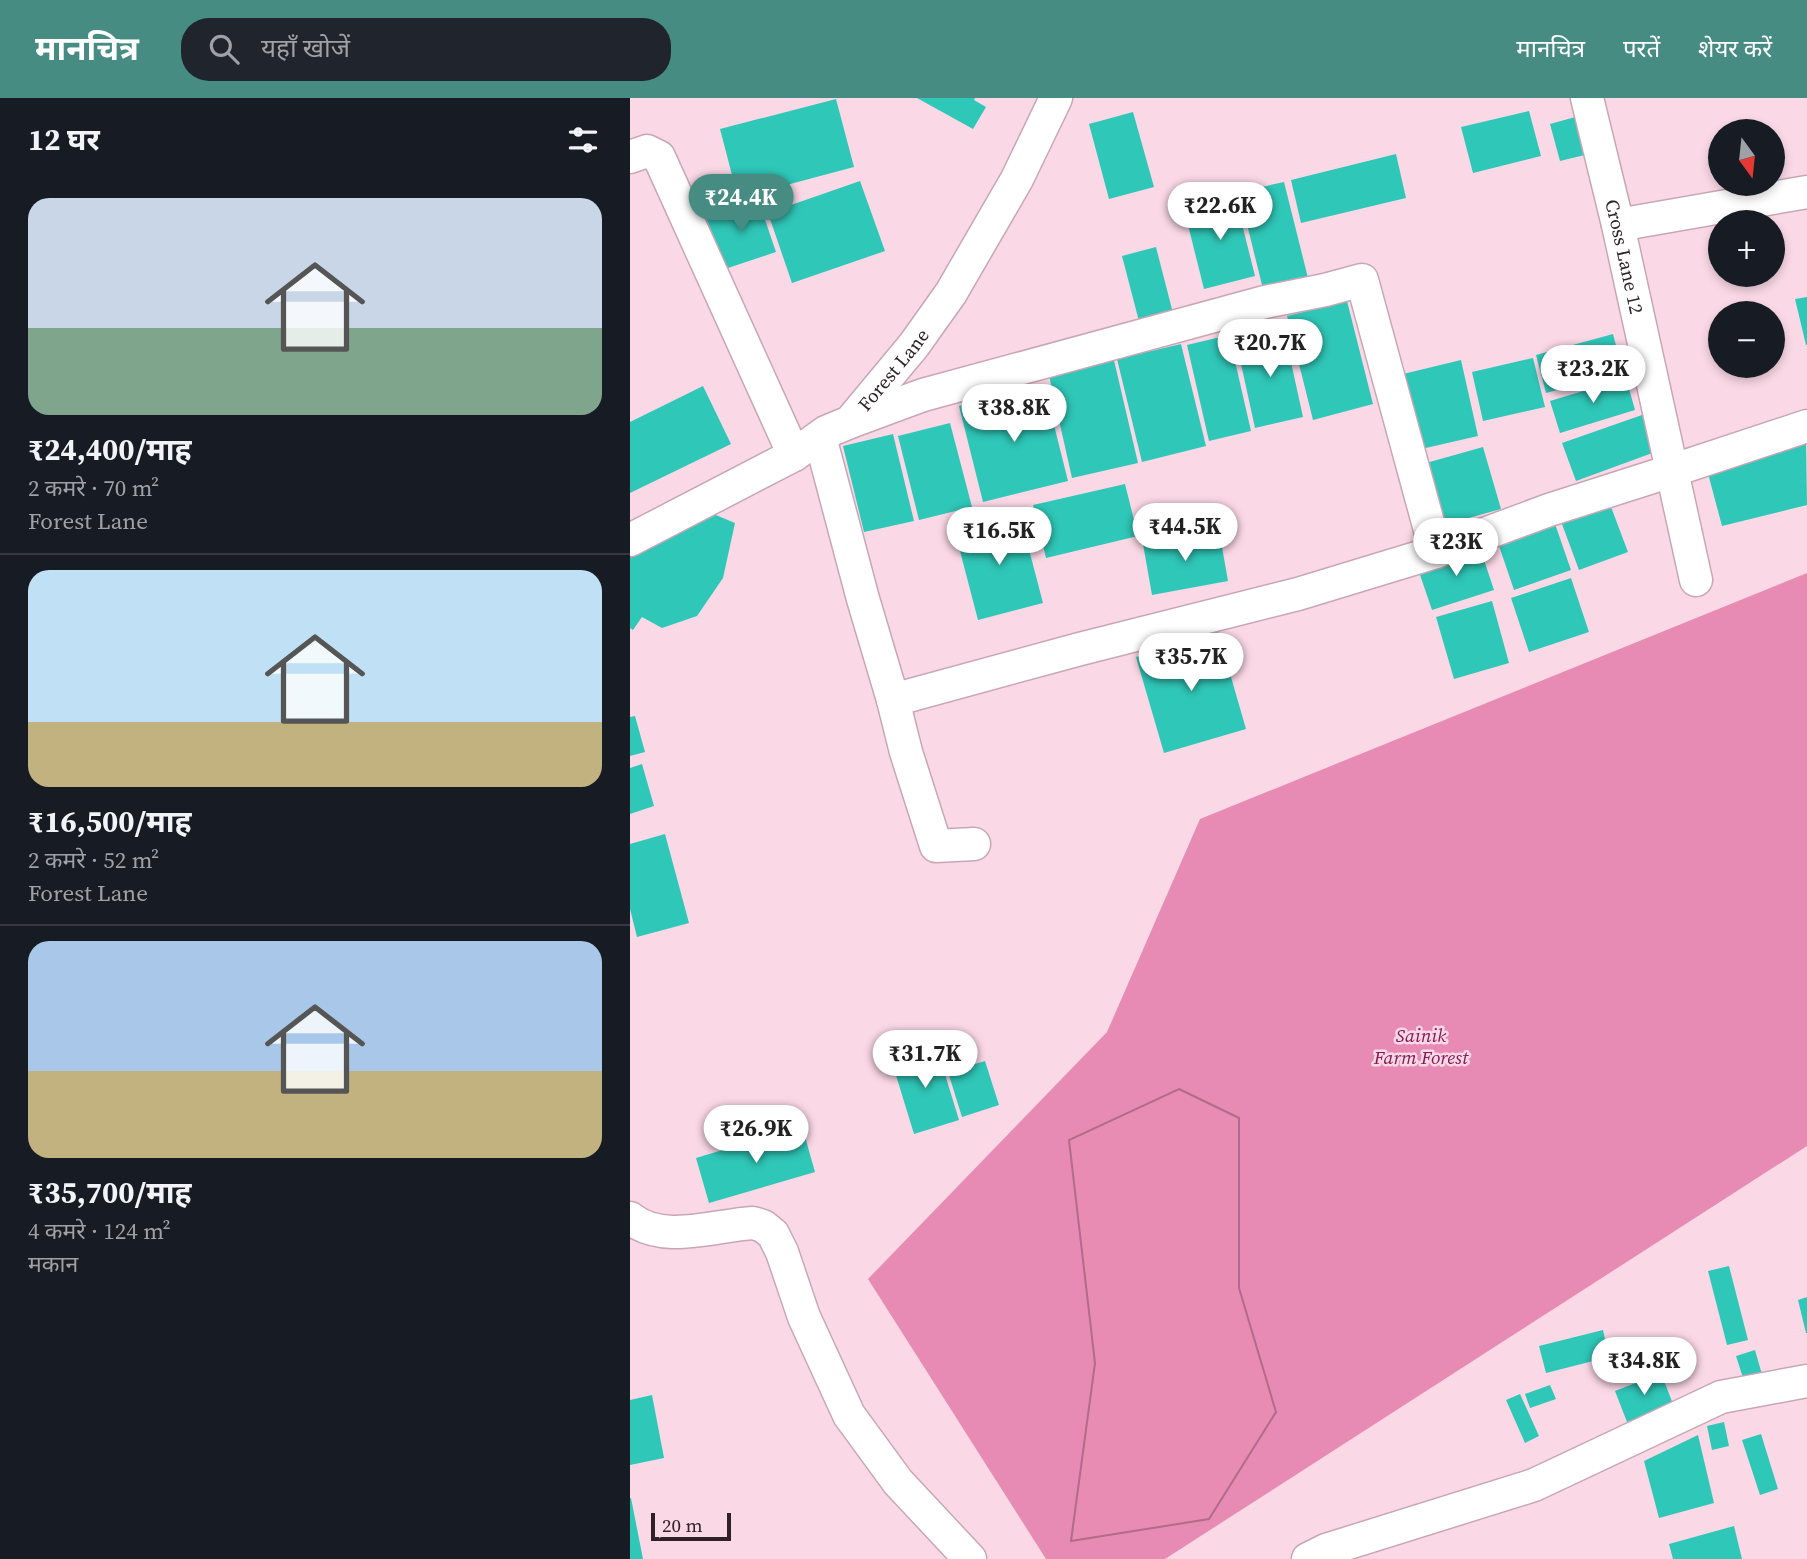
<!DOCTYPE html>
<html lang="hi">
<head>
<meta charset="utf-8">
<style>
  body { margin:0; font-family:"Source Serif 4","Noto Sans Devanagari",serif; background:#20242c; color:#f1f3f6; height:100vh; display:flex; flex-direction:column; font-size:26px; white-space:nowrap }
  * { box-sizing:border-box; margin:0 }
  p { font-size:23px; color:#9ea1a6 }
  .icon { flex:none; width:38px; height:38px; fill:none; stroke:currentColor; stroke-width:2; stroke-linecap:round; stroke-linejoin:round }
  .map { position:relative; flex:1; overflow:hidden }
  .drawer { display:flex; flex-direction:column; background:#171b24; width:630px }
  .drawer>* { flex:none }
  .needle { width:46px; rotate:165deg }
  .tools { position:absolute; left:1078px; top:21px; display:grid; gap:14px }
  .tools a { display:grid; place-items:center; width:77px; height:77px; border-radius:50%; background:#171b24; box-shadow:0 4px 10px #0003; font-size:35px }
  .scale { position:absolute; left:21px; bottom:18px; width:80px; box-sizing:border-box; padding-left:7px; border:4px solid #2f2227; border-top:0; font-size:19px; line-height:24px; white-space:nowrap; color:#2f2227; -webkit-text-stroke:5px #fbd8e6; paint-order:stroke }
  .price { position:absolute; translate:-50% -60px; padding:0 16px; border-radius:24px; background:#fff; color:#222; font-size:23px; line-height:46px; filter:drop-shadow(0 2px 4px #0008) }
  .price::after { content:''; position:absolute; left:50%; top:42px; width:21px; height:16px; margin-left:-10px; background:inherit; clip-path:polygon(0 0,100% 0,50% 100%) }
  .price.active { background:#468c83; color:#fff }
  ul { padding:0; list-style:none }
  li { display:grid; align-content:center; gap:14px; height:371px; padding:0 28px }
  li+li { border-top:2px solid #363941 }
  li span { display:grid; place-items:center; height:217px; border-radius:21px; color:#555 }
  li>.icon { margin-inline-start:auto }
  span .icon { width:126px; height:126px; fill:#fffc; stroke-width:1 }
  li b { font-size:30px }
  h2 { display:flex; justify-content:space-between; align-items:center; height:84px; padding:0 28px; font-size:30px }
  header { display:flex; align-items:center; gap:42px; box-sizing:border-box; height:98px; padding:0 35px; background:#468c83; color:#fff }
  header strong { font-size:33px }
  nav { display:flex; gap:38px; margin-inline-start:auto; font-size:24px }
  .search { width:490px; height:63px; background:#20242c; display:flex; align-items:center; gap:18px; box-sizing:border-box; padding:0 24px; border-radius:28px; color:#9ea1a6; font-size:26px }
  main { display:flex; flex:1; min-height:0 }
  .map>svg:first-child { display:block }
</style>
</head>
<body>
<header>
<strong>मानचित्र</strong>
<div class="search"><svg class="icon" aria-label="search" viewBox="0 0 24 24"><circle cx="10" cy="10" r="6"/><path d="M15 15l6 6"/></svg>यहाँ खोजें</div>
<nav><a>मानचित्र</a><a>परतें</a><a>शेयर करें</a></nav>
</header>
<main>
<section class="drawer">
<h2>12 घर<svg class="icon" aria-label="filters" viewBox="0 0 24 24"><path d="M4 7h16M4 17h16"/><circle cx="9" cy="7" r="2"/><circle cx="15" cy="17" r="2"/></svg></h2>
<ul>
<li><span style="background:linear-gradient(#c9d6e8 60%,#7fa58c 0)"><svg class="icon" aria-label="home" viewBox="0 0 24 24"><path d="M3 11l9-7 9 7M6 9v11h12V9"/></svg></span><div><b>₹24,400/माह</b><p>2 कमरे · 70 m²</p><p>Forest Lane</p></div></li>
<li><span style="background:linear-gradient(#bfe0f5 70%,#c2b280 0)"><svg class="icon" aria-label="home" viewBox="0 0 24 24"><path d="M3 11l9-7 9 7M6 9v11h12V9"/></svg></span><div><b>₹16,500/माह</b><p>2 कमरे · 52 m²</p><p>Forest Lane</p></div></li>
<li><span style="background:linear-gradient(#a9c7e8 60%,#c2b280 0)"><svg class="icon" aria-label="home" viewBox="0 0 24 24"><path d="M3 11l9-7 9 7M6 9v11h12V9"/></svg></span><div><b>₹35,700/माह</b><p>4 कमरे · 124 m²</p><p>मकान</p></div></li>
</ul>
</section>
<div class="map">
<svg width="1177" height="1461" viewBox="0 0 1177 1461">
  <rect width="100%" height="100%" fill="#fbd8e6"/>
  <path fill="#e88bb4" d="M 1177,475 L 1177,1048 L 535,1461 L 416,1461 L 238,1181 L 477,934 L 570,721 Z"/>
  <path fill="#e98cb4" stroke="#b16c8a" stroke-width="2" d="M 549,991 L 609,1020 L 609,1190 L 646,1314 L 579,1421 L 441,1443 L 465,1265 L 439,1042 Z"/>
  <g fill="#2fc7b8">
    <path d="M 287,0 L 345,0 L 344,2 L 356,9 L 343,31 Z"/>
    <path d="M 206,1 L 224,69 L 108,100 L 90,31 Z"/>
    <path d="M 899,13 L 911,58 L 843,75 L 831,29 Z"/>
    <path d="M 503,14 L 524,89 L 479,101 L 459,26 Z"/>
    <path d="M 949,18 L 959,56 L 930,63 L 920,26 Z"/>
    <path d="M 766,56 L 776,100 L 671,125 L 661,82 Z"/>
    <path d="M 230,83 L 255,153 L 162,185 L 138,115 Z"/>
    <path d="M 654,84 L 679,184 L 634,195 L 609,94 Z"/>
    <path d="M 605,98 L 625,178 L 574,191 L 554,111 Z"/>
    <path d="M 128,101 L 146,154 L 95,171 L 76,119 Z"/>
    <path d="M 526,149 L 545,223 L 511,231 L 492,158 Z"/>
    <path d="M 1177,199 L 1177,247 L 1176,247 L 1165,201 Z"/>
    <path d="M 717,203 L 743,306 L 683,322 L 657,218 Z"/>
    <path d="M 654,232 L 673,319 L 625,330 L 606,243 Z"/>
    <path d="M 983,236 L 993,274 L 916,295 L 906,257 Z"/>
    <path d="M 599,237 L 621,333 L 579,343 L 557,247 Z"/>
    <path d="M 551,246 L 576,348 L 512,364 L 487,261 Z"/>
    <path d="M 483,258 L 508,365 L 442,380 L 418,273 Z"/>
    <path d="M 903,260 L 915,309 L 853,323 L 842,274 Z"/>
    <path d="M 831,262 L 848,338 L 787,352 L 769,277 Z"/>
    <path d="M 996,280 L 1005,312 L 930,335 L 920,303 Z"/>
    <path d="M 414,287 L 438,383 L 353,404 L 329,308 Z"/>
    <path d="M 73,288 L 101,346 L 0,395 L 0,324 Z"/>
    <path d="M 1012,317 L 1025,354 L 946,383 L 932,345 Z"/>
    <path d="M 320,325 L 342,409 L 289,422 L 268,338 Z"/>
    <path d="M 263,336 L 284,423 L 234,434 L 213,348 Z"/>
    <path d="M 1176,344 L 1177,407 L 1092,428 L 1076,368 Z"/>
    <path d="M 853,349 L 871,411 L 806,429 L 789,367 Z"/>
    <path d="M 495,386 L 508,438 L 416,460 L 403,407 Z"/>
    <path d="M 978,401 L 998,454 L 949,472 L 929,418 Z"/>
    <path d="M 69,410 L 105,425 L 93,480 L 67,518 L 32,530 L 12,519 L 3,532 L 0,530 L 0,452 Z"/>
    <path d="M 390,417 L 413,505 L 348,522 L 325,434 Z"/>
    <path d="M 924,423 L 941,472 L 884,492 L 867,442 Z"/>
    <path d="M 589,432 L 598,483 L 522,497 L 513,446 Z"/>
    <path d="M 849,447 L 864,492 L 802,512 L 787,468 Z"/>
    <path d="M 941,480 L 959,534 L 899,554 L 881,500 Z"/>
    <path d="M 862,503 L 879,565 L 824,581 L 806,519 Z"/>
    <path d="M 588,534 L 616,631 L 534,655 L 506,559 Z"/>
    <path d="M 5,618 L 15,654 L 0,658 L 0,619 Z"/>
    <path d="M 12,666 L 24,708 L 0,716 L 0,670 Z"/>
    <path d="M 35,736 L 59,825 L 7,839 L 0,811 L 0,746 Z"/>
    <path d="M 306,947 L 329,1022 L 284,1036 L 261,961 Z"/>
    <path d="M 355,963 L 369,1007 L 332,1019 L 318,974 Z"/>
    <path d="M 172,1028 L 185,1074 L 79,1105 L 66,1060 Z"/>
    <path d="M 1099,1168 L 1118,1242 L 1097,1247 L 1078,1173 Z"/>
    <path d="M 1177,1199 L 1177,1235 L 1176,1235 L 1168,1202 Z"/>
    <path d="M 973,1232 L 979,1259 L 916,1275 L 909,1248 Z"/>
    <path d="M 1125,1252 L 1133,1280 L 1115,1286 L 1106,1258 Z"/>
    <path d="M 1031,1275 L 1043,1306 L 997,1324 L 985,1293 Z"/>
    <path d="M 920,1287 L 926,1301 L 900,1310 L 895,1296 Z"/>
    <path d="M 890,1296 L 909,1338 L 895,1345 L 876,1302 Z"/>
    <path d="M 22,1297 L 34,1360 L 0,1367 L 0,1302 Z"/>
    <path d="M 1094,1324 L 1099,1348 L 1082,1352 L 1077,1328 Z"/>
    <path d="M 1131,1336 L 1148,1391 L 1130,1397 L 1112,1342 Z"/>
    <path d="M 1068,1337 L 1084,1405 L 1029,1420 L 1014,1363 Z"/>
    <path d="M 0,1400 L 1,1400 L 13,1461 L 0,1461 Z"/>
    <path d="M 1104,1428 L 1112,1461 L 1043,1461 L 1039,1446 Z"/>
  </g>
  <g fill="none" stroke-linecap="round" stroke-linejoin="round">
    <defs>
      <g id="minor">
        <path id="s1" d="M 957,0 L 988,127 L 1066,482"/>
        <path d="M 0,59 L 17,53 L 29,59 L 164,357"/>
        <path d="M 988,127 L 1177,94"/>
        <path d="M 220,324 L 293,297 L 635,204 L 695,192 L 732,182 L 806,454"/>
        <path d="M 190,339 L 233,501 L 263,602 L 450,551 L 668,496 L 806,454 L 919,412 L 1041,373 L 1177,328"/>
        <path id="s2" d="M 0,442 L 164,357 L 196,334 L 220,324 L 284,247 L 321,195 L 387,81 L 426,0"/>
        <path d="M 263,602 L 276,654 L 306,748 L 344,746"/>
        <path d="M 0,1120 C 33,1147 85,1127 123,1125 L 133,1128 L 143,1136 L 152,1154 L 174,1219 L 219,1317 L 268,1384 L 340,1461"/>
        <path d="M 678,1461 L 696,1452 L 904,1387 L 1091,1299 L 1177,1283"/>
      </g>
    </defs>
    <use href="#minor" stroke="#c8a7b4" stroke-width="35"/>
    <use href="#minor" stroke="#fff" stroke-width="32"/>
  </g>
  <g text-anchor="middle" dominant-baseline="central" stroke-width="5" stroke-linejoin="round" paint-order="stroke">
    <g font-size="19" fill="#2f2227" stroke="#fbd8e6">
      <text stroke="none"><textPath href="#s1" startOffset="163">Cross Lane 12</textPath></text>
      <text stroke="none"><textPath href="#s2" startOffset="318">Forest Lane</textPath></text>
    </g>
    <g font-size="19" font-style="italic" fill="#861854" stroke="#fbd8e6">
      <text x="791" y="937">Sainik<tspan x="791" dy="22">Farm Forest</tspan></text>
    </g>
  </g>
</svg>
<div class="tools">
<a><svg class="needle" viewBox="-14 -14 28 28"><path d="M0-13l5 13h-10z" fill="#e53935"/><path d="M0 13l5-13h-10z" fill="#9ea1a6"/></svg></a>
<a>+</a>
<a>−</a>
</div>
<div class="scale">20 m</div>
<b class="price active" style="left:111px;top:136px">₹24.4K</b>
<b class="price" style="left:590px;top:144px">₹22.6K</b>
<b class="price" style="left:640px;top:281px">₹20.7K</b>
<b class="price" style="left:963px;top:307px">₹23.2K</b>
<b class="price" style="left:384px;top:346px">₹38.8K</b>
<b class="price" style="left:555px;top:465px">₹44.5K</b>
<b class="price" style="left:369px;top:469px">₹16.5K</b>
<b class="price" style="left:826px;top:480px">₹23K</b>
<b class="price" style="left:561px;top:595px">₹35.7K</b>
<b class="price" style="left:295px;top:992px">₹31.7K</b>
<b class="price" style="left:126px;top:1067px">₹26.9K</b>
<b class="price" style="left:1014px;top:1299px">₹34.8K</b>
</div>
</main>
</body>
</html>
